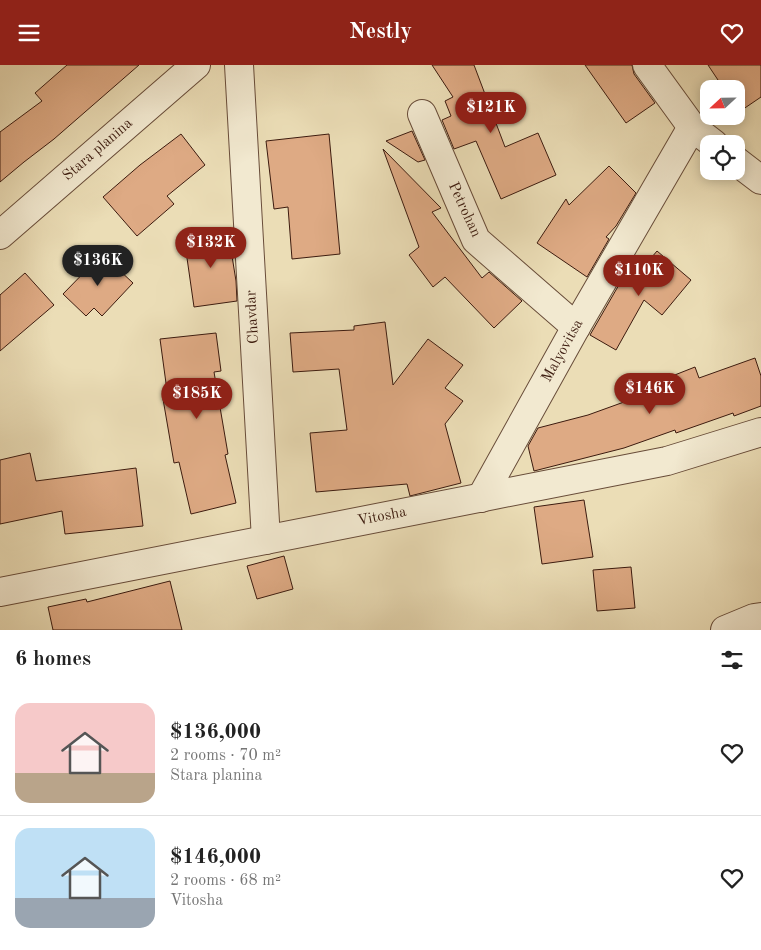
<!DOCTYPE html>
<html lang="en">
<head>
<meta charset="utf-8">
<style>
  body { margin:0; font-family:"Old Standard TT",serif; background:#f6f6f6; color:#222; height:100vh; display:flex; flex-direction:column; font-size:19px; white-space:nowrap }
  * { box-sizing:border-box; margin:0 }
  p { font-size:16px; color:#767676 }
  .icon { flex:none; width:28px; height:28px; fill:none; stroke:currentColor; stroke-width:2; stroke-linecap:round; stroke-linejoin:round }
  .map { position:relative; height:565px; overflow:hidden }
  .drawer { display:flex; flex-direction:column; background:#fff; flex:1 }
  .drawer>* { flex:none }
  .needle { width:32px; rotate:248deg }
  .fabs { position:absolute; left:700px; top:15px; display:grid; gap:10px }
  .fabs a { display:grid; place-items:center; width:45px; height:45px; border-radius:10px; background:#fff; box-shadow:0 2px 12px #0003; font-size:25px }
  .price { position:absolute; translate:-50% -42px; padding:0 11px; border-radius:18px; background:#8f2418; color:#fff; font-size:16px; line-height:32px; filter:drop-shadow(0 1px 2px #0008) }
  .price::after { content:''; position:absolute; left:50%; top:30px; width:15px; height:11px; margin-left:-8px; background:inherit; clip-path:polygon(0 0,100% 0,50% 100%) }
  .price.selected { background:#222; color:#fff }
  ul { padding:0; list-style:none }
  li { display:flex; align-items:center; gap:15px; height:125px; padding:0 15px }
  li+li { border-top:1px solid #e0e0e0 }
  li span { display:grid; place-items:center; flex:none; width:140px; height:100px; border-radius:15px; color:#555 }
  li>.icon { margin-inline-start:auto }
  span .icon { width:60px; height:60px; fill:#fffc; stroke-width:1 }
  li b { font-size:21px }
  h2 { display:flex; justify-content:space-between; align-items:center; height:60px; padding:0 15px; font-size:21px }
  header { display:flex; justify-content:space-between; align-items:center; height:65px; padding:0 15px; background:#8f2418; color:#fff; font-size:22px; font-weight:700 }
  .map>svg:first-child { display:block }
</style>
</head>
<body>
<header><svg class="icon" aria-label="menu" viewBox="0 0 24 24"><path d="M4 6h16M4 12h16M4 18h16"/></svg>Nestly<svg class="icon" aria-label="heart" viewBox="0 0 24 24"><path d="M12 20l-8-8c-3-5 5-10 8-4 3-6 11-1 8 4z"/></svg></header>
<div class="map">
<svg width="761" height="565" viewBox="0 0 761 565">
  <rect width="100%" height="100%" fill="#ebddb6"/>
  <filter id="stains"><feTurbulence type="fractalNoise" baseFrequency=".004" numOctaves="4"/><feColorMatrix values="0 0 0 0 .2 0 0 0 0 .09 0 0 0 0 .02 0 0 0 .5 -.17"/></filter>
  <radialGradient id="worn" r=".72"><stop offset=".6" stop-color="#630" stop-opacity="0"/><stop offset="1" stop-color="#630" stop-opacity=".3"/></radialGradient>
  <g fill="#deaa84" stroke="#3c1b0f">
    <path d="M 67,0 L 139,0 L 54,74 L 24,97 L 0,117 L 0,67 L 42,36 L 35,28 Z"/>
    <path d="M 432,0 L 474,0 L 505,82 L 538,68 L 556,110 L 501,134 L 476,76 L 454,84 L 442,55 L 451,51 L 445,36 L 453,32 Z"/>
    <path d="M 585,0 L 632,0 L 634,9 L 655,38 L 626,58 Z"/>
    <path d="M 708,0 L 761,0 L 761,32 L 736,49 L 736,24 L 724,24 Z"/>
    <path d="M 412,66 L 425,95 L 418,97 L 386,76 Z"/>
    <path d="M 181,69 L 205,100 L 167,131 L 174,139 L 137,171 L 103,132 L 140,100 Z"/>
    <path d="M 329,69 L 340,189 L 292,194 L 288,142 L 274,144 L 266,76 Z"/>
    <path d="M 383,84 L 441,143 L 432,147 L 482,213 L 489,207 L 522,236 L 494,263 L 445,212 L 433,222 L 409,190 L 419,182 Z"/>
    <path d="M 609,101 L 636,128 L 616,161 L 606,172 L 609,174 L 587,212 L 537,178 L 566,134 L 569,140 Z"/>
    <path d="M 228,166 L 236,216 L 237,236 L 194,242 L 184,172 Z"/>
    <path d="M 657,186 L 691,215 L 662,250 L 644,235 L 616,285 L 590,270 L 635,192 L 646,199 Z"/>
    <path d="M 102,189 L 133,218 L 102,251 L 94,243 L 86,251 L 63,229 Z"/>
    <path d="M 25,208 L 54,240 L 0,286 L 0,230 Z"/>
    <path d="M 385,257 L 393,320 L 428,274 L 463,300 L 445,323 L 463,336 L 445,359 L 461,418 L 410,431 L 407,419 L 316,427 L 310,368 L 347,365 L 339,304 L 293,307 L 290,268 L 354,265 L 354,261 Z"/>
    <path d="M 216,268 L 221,306 L 214,307 L 228,389 L 225,390 L 236,438 L 191,449 L 179,397 L 174,398 L 163,334 L 168,333 L 160,274 Z"/>
    <path d="M 755,293 L 761,311 L 761,341 L 734,351 L 733,348 L 676,368 L 675,365 L 624,383 L 534,406 L 528,381 L 538,363 L 588,350 L 660,324 L 657,317 L 695,302 L 699,313 Z"/>
    <path d="M 30,388 L 36,416 L 136,403 L 143,461 L 65,469 L 62,446 L 0,459 L 0,395 Z"/>
    <path d="M 584,435 L 593,492 L 542,499 L 534,442 Z"/>
    <path d="M 284,491 L 293,524 L 257,534 L 247,501 Z"/>
    <path d="M 631,502 L 635,543 L 597,546 L 593,505 Z"/>
    <path d="M 170,516 L 182,565 L 53,565 L 48,542 L 86,534 L 87,537 Z"/>
  </g>
  <g fill="none" stroke-linecap="round" stroke-linejoin="round">
    <defs>
      <g id="minor">
        <path d="M 239,0 L 266,475"/>
        <path d="M 647,0 L 692,62 L 714,79"/>
        <path d="M 422,49 L 476,175 L 576,262"/>
        <path d="M 736,96 L 761,115"/>
        <path d="M 0,170 L 196,0"/>
        <path d="M 481,433 L 576,262 L 692,62"/>
        <path d="M 0,527 L 667,396 L 761,367"/>
        <path d="M 725,565 L 754,553 L 761,552"/>
      </g>
    </defs>
    <use href="#minor" stroke="#684c39" stroke-width="30"/>
    <use href="#minor" stroke="#f2e9d0" stroke-width="28"/>
  </g>
  <g text-anchor="middle" dominant-baseline="central" stroke-width="4" stroke-linejoin="round" paint-order="stroke">
    <g font-size="15" fill="#3c1b0f" stroke="#f2e9d0">
      <text transform="translate(98 85) rotate(-41)">Stara planina</text>
      <text transform="translate(464 145) rotate(65)">Petrohan</text>
      <text transform="translate(253 252) rotate(-93)">Chavdar</text>
      <text transform="translate(563 286) rotate(-61)">Malyovitsa</text>
      <text transform="translate(382 452) rotate(-11)">Vitosha</text>
    </g>
  </g>
  <rect width="100%" height="100%" filter="url(#stains)"/>
  <rect width="100%" height="100%" fill="url(#worn)"/>
</svg>
<div class="fabs">
<a><svg class="needle" viewBox="-14 -14 28 28"><path d="M0-13l5 13h-10z" fill="#e53935"/><path d="M0 13l5-13h-10z" fill="#767676"/></svg></a>
<a><svg class="icon" aria-label="locate" viewBox="0 0 24 24"><circle cx="12" cy="12" r="6"/><path d="M12 2v4M12 18v4M2 12h4M18 12h4"/></svg></a>
</div>
<b class="price" style="left:491px;top:69px">$121K</b>
<b class="price" style="left:211px;top:204px">$132K</b>
<b class="price selected" style="left:98px;top:222px">$136K</b>
<b class="price" style="left:639px;top:232px">$110K</b>
<b class="price" style="left:650px;top:350px">$146K</b>
<b class="price" style="left:197px;top:355px">$185K</b>
</div>
<section class="drawer">
<h2>6 homes<svg class="icon" aria-label="filters" viewBox="0 0 24 24"><path d="M4 7h16M4 17h16"/><circle cx="9" cy="7" r="2"/><circle cx="15" cy="17" r="2"/></svg></h2>
<ul>
<li><span style="background:linear-gradient(#f6c9c9 70%,#b9a48a 0)"><svg class="icon" aria-label="home" viewBox="0 0 24 24"><path d="M3 11l9-7 9 7M6 9v11h12V9"/></svg></span><div><b>$136,000</b><p>2 rooms · 70 m²</p><p>Stara planina</p></div><svg class="icon" aria-label="heart" viewBox="0 0 24 24"><path d="M12 20l-8-8c-3-5 5-10 8-4 3-6 11-1 8 4z"/></svg></li>
<li><span style="background:linear-gradient(#bfe0f5 70%,#9aa5b1 0)"><svg class="icon" aria-label="home" viewBox="0 0 24 24"><path d="M3 11l9-7 9 7M6 9v11h12V9"/></svg></span><div><b>$146,000</b><p>2 rooms · 68 m²</p><p>Vitosha</p></div><svg class="icon" aria-label="heart" viewBox="0 0 24 24"><path d="M12 20l-8-8c-3-5 5-10 8-4 3-6 11-1 8 4z"/></svg></li>
</ul>
</section>
</body>
</html>
